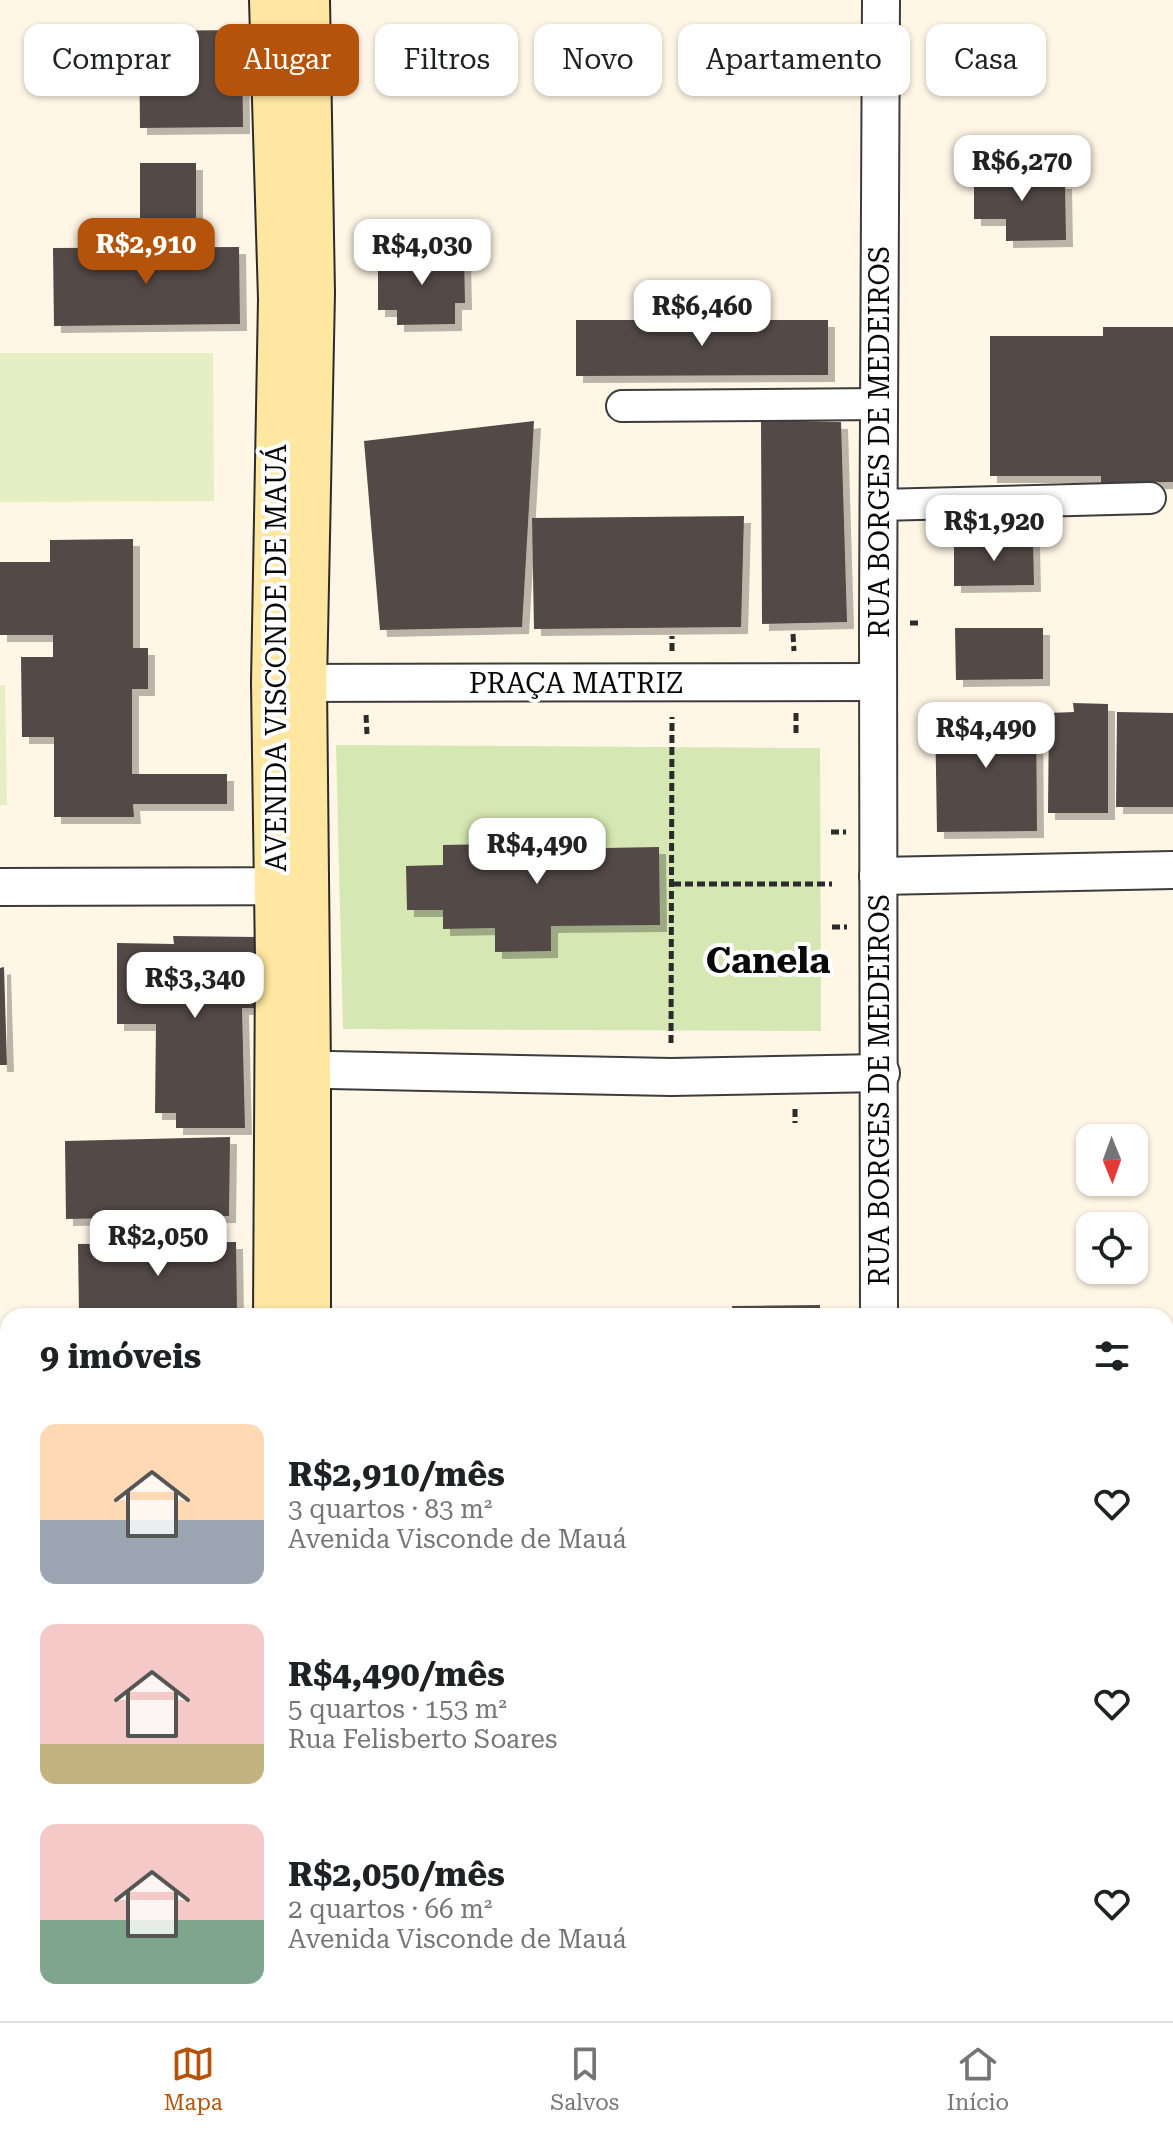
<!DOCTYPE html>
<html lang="pt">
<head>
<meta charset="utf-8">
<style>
  body { margin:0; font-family:"Roboto Serif",serif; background:#f2f2f2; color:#202124; height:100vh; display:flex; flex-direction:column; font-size:30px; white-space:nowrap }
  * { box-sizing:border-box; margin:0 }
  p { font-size:26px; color:#757577 }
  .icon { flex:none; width:44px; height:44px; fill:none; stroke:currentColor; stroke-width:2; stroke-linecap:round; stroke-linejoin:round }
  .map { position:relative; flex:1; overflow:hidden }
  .side { position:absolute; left:0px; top:1308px; width:1174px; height:714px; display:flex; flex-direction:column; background:#fff; border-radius:24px 24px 0 0; box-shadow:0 2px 6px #0004 }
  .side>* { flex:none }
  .hud { position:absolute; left:24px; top:24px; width:1126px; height:72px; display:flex; gap:16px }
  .needle { width:52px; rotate:179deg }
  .tools { position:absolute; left:1076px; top:1124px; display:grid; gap:16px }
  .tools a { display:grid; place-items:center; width:72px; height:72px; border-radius:16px; background:#fff; box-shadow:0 2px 6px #0004; font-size:40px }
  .price { position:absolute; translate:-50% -68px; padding:0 18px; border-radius:16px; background:#fff; color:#222; font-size:26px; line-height:52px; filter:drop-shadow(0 2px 4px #0008) }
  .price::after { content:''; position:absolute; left:50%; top:48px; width:24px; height:18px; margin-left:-12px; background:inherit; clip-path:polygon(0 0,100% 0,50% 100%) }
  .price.on { background:#b45309; color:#fff }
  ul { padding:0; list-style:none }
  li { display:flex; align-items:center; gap:24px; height:200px; padding:0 40px }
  li span { display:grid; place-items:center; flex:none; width:224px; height:160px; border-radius:16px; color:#555 }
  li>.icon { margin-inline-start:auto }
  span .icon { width:96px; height:96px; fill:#fffc; stroke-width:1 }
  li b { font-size:34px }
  h2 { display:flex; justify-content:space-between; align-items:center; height:96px; padding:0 40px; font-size:34px }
  .tag { padding:0 28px; border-radius:16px; background:#fff; box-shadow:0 2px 6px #0004; font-size:28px; line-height:72px }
  .tag.on { background:#b45309; color:#fff }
  .tabs { display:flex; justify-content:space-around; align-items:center; height:112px; border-top:2px solid #e0e0e0; background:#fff; font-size:22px; color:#757577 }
  .tabs a { display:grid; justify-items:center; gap:4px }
  .tabs .on { color:#b45309 }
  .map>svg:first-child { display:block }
</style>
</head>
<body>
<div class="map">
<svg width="1173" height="2021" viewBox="0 0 1173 2021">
  <defs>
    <filter id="shadow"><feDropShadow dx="7" dy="7" stdDeviation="0" flood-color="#0004"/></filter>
  </defs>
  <rect width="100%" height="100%" fill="#fff6e6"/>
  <path fill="#d5e7b2" d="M 336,745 L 820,748 L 821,1031 L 343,1029 Z"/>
  <g fill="#e6efc3">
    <path d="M 0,353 L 213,353 L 214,501 L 0,502 Z"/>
    <path d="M 0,685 L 5,685 L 7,805 L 0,805 Z"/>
  </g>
  <g fill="#524946" filter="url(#shadow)">
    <path d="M 242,30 L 243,127 L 140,128 L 139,31 Z"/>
    <path d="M 140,163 L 196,163 L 196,222 L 140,223 Z"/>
    <path d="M 1006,165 L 1039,165 L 1039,182 L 1065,182 L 1066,240 L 1006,241 L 1006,219 L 974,219 L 974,172 L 1007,172 Z"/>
    <path d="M 239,247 L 240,324 L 54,326 L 53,248 Z"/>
    <path d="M 464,253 L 465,303 L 455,303 L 455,324 L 397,325 L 397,310 L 378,310 L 378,254 Z"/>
    <path d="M 576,320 L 828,320 L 828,375 L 576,376 Z"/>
    <path d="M 1103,327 L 1173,327 L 1173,482 L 1101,483 L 1101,476 L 990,476 L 990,336 L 1103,336 Z"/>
    <path d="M 761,420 L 841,422 L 847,622 L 762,624 Z"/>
    <path d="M 534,421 L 522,627 L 380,630 L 364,441 Z"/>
    <path d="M 744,516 L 741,627 L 534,629 L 532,518 Z"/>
    <path d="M 133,539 L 133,648 L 148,648 L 148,689 L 132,689 L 132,774 L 227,774 L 227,804 L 133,804 L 134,817 L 54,817 L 54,737 L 22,737 L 21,657 L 53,657 L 53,635 L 0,635 L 0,562 L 50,562 L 50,540 Z"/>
    <path d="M 1033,540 L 1034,585 L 954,586 L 954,541 Z"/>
    <path d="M 955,628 L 1043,628 L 1043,679 L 956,680 Z"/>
    <path d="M 1073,703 L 1108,704 L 1108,813 L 1048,813 L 1049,713 L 1074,712 Z"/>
    <path d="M 1036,707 L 1037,831 L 937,832 L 935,709 Z"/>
    <path d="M 1117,712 L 1173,713 L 1173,807 L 1116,807 Z"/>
    <path d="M 551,819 L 551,849 L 659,847 L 660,925 L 551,926 L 551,951 L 495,952 L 495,928 L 443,929 L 443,910 L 407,910 L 406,866 L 443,865 L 443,845 L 496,844 L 496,820 Z"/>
    <path d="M 173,936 L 267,937 L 267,1008 L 242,1008 L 245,1128 L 176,1128 L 176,1113 L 155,1113 L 156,1024 L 117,1024 L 117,943 L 174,944 Z"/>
    <path d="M 4,967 L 7,1065 L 0,1065 L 0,968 Z"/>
    <path d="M 230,1137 L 229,1216 L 66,1219 L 65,1141 Z"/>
    <path d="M 236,1242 L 237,1311 L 79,1313 L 78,1244 Z"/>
    <path d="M 820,1305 L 820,1316 L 732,1316 L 732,1306 Z"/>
    <rect x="1166" y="1344" width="7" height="71"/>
    <rect x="1166" y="1426" width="7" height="172"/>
    <rect x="0" y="1604" width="8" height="120"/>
  </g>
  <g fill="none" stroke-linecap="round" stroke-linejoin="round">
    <defs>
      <g id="minor">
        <path d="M 622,406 L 880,404"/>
        <path d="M 879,505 L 1150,498"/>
        <path d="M 877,2014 L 877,2021"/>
      </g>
      <g id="tertiary">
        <path d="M 279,683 L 878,682"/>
        <path d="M 878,876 L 1173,870"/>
        <path d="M 0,887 L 302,886"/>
        <path d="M 282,1069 L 671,1077 L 881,1073"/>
        <path d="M 879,1316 L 878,623 L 881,0"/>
        <path d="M 1166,1964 L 1173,1964"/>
        <path d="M 0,1966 L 8,1966"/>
      </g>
      <g id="secondary">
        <path d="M 271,0 L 280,299 L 273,683 L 277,959 L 275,1316"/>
        <path d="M 308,0 L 313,293 L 305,683 L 309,1070 L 309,1316"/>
        <path d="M 307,2014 L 307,2021"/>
        <path d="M 265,2021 L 265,2014"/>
      </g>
    </defs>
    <use href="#minor" stroke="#3c3c3c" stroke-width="34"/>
    <use href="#tertiary" stroke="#3c3c3c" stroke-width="40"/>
    <use href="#secondary" stroke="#2b2b2b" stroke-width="46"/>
    <g stroke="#2b2b2b" stroke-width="5" stroke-dasharray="8 4" stroke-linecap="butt">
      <path d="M 910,623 L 922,623"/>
      <path d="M 793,634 L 794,651"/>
      <path d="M 672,651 L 672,636"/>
      <path d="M 796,713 L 796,736"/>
      <path d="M 366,715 L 367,734"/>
      <path d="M 831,832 L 846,832"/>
      <path d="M 673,884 L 832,884"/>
      <path d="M 832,927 L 847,927"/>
      <path d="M 671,1043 L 672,717"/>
      <path d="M 795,1109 L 795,1123"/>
    </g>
    <use href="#minor" stroke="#fff" stroke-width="30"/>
    <use href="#tertiary" stroke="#fff" stroke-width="36"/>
    <use href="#secondary" stroke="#ffe7a1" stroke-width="42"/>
  </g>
  <g text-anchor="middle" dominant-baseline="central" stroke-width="8" stroke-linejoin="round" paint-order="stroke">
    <g font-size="28" fill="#090909" stroke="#fff">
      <text transform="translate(879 442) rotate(-90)">RUA BORGES DE MEDEIROS</text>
      <text transform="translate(276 658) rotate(-90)">AVENIDA VISCONDE DE MAUÁ</text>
      <text x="576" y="683">PRAÇA MATRIZ</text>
      <text transform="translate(879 1090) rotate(-90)">RUA BORGES DE MEDEIROS</text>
    </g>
    <g font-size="36" font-weight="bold" fill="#090909" stroke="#fff">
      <text x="768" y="961">Canela</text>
    </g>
  </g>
</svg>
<div class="tools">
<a><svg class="needle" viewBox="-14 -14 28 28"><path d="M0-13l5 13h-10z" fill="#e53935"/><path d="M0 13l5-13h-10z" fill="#757577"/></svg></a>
<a><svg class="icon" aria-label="locate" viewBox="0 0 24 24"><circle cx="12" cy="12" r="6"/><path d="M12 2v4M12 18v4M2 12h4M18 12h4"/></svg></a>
</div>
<b class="price" style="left:1022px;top:203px">R$6,270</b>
<b class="price on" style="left:146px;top:286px">R$2,910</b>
<b class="price" style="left:422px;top:287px">R$4,030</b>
<b class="price" style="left:702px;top:348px">R$6,460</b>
<b class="price" style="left:994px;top:563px">R$1,920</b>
<b class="price" style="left:986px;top:770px">R$4,490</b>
<b class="price" style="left:537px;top:886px">R$4,490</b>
<b class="price" style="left:195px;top:1020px">R$3,340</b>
<b class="price" style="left:158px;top:1278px">R$2,050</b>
<div class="hud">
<a class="tag">Comprar</a>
<a class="tag on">Alugar</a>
<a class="tag">Filtros</a>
<a class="tag">Novo</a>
<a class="tag">Apartamento</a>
<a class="tag">Casa</a>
</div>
<section class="side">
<h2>9 imóveis<svg class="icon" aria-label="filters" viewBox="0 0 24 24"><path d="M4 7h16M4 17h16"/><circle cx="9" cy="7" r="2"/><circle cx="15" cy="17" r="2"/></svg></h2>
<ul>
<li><span style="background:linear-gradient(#ffd9b3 60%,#9aa5b1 0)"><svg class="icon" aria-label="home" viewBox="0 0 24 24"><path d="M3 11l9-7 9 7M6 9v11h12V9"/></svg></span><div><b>R$2,910/mês</b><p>3 quartos · 83 m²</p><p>Avenida Visconde de Mauá</p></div><svg class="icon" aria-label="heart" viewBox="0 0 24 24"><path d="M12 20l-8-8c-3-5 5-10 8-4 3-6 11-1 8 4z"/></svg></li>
<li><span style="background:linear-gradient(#f6c9c9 75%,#c2b280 0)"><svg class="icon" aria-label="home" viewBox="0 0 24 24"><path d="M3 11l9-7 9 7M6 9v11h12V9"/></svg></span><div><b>R$4,490/mês</b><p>5 quartos · 153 m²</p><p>Rua Felisberto Soares</p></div><svg class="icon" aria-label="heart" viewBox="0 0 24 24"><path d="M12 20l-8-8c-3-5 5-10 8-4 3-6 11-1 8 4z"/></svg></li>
<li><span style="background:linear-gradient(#f6c9c9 60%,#7fa58c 0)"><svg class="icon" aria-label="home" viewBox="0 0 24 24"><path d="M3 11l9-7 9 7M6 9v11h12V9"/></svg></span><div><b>R$2,050/mês</b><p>2 quartos · 66 m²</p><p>Avenida Visconde de Mauá</p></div><svg class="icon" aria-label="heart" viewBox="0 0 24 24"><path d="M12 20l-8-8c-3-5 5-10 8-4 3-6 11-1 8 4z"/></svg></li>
</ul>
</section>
</div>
<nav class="tabs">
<a class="on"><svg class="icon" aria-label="map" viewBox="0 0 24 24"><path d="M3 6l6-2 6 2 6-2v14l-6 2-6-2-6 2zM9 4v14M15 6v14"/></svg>Mapa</a>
<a><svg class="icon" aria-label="saved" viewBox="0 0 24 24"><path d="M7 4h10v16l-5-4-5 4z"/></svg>Salvos</a>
<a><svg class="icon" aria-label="home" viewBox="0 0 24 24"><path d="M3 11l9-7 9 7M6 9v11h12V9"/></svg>Início</a>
</nav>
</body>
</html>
